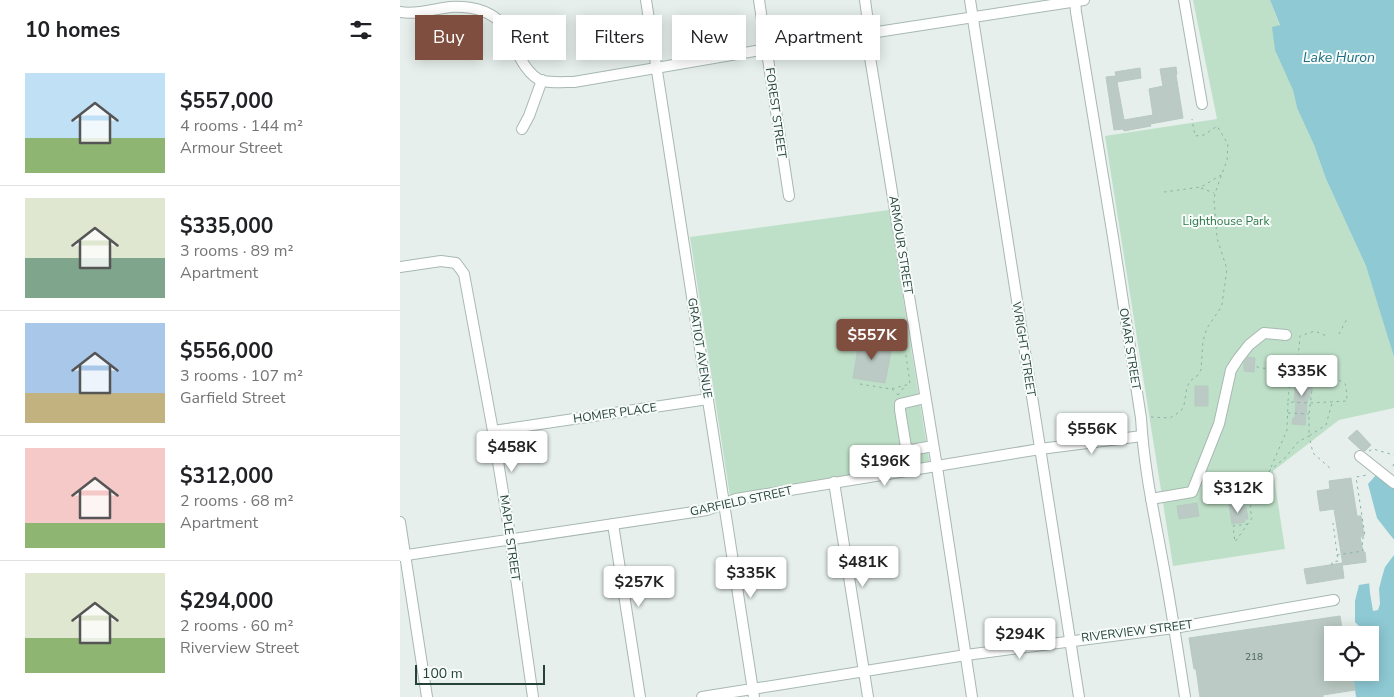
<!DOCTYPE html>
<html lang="en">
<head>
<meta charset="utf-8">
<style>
  body { margin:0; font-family:"Nunito Sans",sans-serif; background:#f6f6f6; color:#202124; height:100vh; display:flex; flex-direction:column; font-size:19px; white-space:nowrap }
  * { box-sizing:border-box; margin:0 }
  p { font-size:16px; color:#757577 }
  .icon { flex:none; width:28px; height:28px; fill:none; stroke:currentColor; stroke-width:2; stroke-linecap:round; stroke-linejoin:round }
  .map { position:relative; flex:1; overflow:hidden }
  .drawer { display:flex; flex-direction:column; background:#fff; width:400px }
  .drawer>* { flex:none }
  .guide { position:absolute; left:15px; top:15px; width:475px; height:45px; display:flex; gap:10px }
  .buttons { position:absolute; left:924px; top:626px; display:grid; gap:10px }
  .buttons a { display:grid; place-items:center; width:55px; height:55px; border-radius:0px; background:#fff; box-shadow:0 2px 12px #0003; font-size:25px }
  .scale { position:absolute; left:15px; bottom:12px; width:130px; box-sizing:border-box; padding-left:5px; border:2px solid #24423a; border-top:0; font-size:14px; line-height:18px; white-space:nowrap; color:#24423a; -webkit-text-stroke:4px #f7fbf9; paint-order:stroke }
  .price { position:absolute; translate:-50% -42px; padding:0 11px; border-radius:5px; background:#fff; color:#222; font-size:16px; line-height:32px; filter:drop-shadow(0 1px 2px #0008) }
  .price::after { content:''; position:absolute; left:50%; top:30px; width:15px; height:11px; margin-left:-8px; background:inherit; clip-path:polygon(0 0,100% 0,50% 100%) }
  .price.on { background:#7f4e3f; color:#fff }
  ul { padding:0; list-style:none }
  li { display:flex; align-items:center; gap:15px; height:125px; padding:0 25px }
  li+li { border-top:1px solid #e0e0e0 }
  li span { display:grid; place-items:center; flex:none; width:140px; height:100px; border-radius:0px; color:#555 }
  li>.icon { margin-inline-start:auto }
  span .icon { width:60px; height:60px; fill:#fffc; stroke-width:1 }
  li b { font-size:21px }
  h2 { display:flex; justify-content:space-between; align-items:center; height:60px; padding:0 25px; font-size:21px }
  .pill { padding:0 18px; border-radius:0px; background:#fff; box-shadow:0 2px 12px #0003; font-size:18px; line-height:45px }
  .pill.on { background:#7f4e3f; color:#fff }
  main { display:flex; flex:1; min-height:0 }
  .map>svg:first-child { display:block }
</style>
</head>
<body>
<main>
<section class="drawer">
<h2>10 homes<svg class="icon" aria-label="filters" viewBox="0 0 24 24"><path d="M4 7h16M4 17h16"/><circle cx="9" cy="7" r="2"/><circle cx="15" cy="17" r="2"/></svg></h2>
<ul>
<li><span style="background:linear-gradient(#bfe0f5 65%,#8fb573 0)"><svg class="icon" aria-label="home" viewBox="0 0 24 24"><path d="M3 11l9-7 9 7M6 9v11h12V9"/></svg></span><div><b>$557,000</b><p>4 rooms · 144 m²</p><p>Armour Street</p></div></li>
<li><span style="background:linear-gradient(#dfe7d0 60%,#7fa58c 0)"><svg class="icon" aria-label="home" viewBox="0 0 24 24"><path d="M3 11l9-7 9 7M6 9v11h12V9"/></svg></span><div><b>$335,000</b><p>3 rooms · 89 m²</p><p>Apartment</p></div></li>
<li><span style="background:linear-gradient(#a9c7e8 70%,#c2b280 0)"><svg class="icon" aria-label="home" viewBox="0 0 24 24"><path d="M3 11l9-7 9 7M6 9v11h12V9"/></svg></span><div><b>$556,000</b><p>3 rooms · 107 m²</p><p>Garfield Street</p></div></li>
<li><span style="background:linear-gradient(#f6c9c9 75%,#8fb573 0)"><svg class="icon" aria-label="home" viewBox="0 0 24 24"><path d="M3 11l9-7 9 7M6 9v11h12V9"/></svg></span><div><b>$312,000</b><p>2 rooms · 68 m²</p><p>Apartment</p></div></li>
<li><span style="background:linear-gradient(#dfe7d0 65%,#8fb573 0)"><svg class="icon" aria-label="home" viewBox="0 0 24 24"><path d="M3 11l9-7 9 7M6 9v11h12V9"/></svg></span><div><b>$294,000</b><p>2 rooms · 60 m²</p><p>Riverview Street</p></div></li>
</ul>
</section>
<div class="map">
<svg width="994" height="697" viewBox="0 0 994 697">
  <rect width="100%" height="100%" fill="#e6efeb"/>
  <g fill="#bfe0c8">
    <path d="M 793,0 L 870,0 L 880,26 L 897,108 L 914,145 L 926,179 L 966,266 L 982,316 L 994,357 L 994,408 L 939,420 L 873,471 L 885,549 L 773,566 L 705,136 L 817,119 Z"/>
    <path d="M 489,210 L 530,466 L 330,496 L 290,237 Z"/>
  </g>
  <g fill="#8ec9d4">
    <path d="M 870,0 L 994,0 L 994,357 L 966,266 L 926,179 L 914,145 L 897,108 L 893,90 L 875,50 L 872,27 L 880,25 Z"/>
    <path d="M 977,474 L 994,478 L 994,540 L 977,518 L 968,484 Z"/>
    <path d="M 994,543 L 994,697 L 956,697 L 953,674 L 970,672 L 970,635 L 963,635 L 962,629 L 955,622 L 955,601 L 959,585 L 971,583 Z"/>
  </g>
  <path fill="#e6efeb" d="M 991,536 L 994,540 L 994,555 L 985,567 L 982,577 L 979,589 L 980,604 L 978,610 L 973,611 L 970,593 L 969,581 L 971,574 L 982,550 L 992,541 L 989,538 Z"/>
  <g fill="#bbcac4" stroke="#b8c9c2">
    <path d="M 776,67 L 777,74 L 776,75 L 783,118 L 750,124 L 751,126 L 724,131 L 723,129 L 714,130 L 706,77 L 716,76 L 715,72 L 740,68 L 741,78 L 717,82 L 724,120 L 753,115 L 749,89 L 763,86 L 760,69 Z"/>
    <path d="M 460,336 L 473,338 L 472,343 L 492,346 L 485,383 L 453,378 Z"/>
    <path d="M 848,357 L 855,358 L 854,372 L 844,371 L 844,362 Z"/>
    <path d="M 896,372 L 910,373 L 911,385 L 912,385 L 912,392 L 910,391 L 910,398 L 908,398 L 907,403 L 905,425 L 892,424 L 893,418 L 895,418 L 896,402 L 894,402 Z"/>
    <rect x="795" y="386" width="13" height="20"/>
    <path d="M 957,430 L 971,445 L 965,451 L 960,449 L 948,438 Z"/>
    <path d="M 951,478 L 957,516 L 961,516 L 964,536 L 960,537 L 963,552 L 965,552 L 966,562 L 943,565 L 934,509 L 920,511 L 917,491 L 930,489 L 929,481 Z"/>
    <path d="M 797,503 L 799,516 L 779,519 L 777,506 Z"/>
    <path d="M 843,504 L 843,507 L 846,507 L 848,519 L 844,519 L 845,522 L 832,524 L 829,505 Z"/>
    <path d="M 942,563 L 944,578 L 907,584 L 904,569 Z"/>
    <path d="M 940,616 L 943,635 L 932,635 L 932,672 L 952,672 L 955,690 L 923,695 L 923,697 L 800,697 L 796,669 L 794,669 L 789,638 Z"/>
  </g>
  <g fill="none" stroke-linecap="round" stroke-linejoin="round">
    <defs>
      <g id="minor">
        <path d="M 246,0 L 354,697"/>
        <path d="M 359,0 L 389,196"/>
        <path d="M 465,0 L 468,22 L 468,45 L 537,467 L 572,697"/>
        <path d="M 570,0 L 679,697"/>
        <path d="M 675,0 L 676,12 L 713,237 L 741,418 C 744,473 757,527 766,580 C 773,619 779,658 785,697"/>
        <path d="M 784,0 L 802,104"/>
        <path d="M 0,12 C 17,15 33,9 50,7 C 70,6 90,10 103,25 C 113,41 124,76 143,81 C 153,83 164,82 174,82 L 367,49 L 684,0"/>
        <path d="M 122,129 L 129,116 L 142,80"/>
        <path d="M 0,267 L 41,261 L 56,263 L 64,274 L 93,431 L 109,529 L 133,697"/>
        <path d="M 525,398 L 500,404 L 500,410 L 506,447 L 511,450 L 533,446"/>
        <path d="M 93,431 L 308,399"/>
        <path d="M 960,456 L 994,483"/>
        <path d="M 434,482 L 468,697"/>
        <path d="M 751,499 L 792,492 L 819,424 L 831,370 L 838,359 L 849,345 L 864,333 L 886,335"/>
        <path d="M 0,522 L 27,697"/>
        <path d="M 213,524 L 240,697"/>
        <path d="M 0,556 L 307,510 L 336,499 L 640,449 L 742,436"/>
        <path d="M 302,697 L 566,655 L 774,628 L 934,600"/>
      </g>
    </defs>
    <use href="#minor" stroke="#a8b8b2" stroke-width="12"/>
    <g stroke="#86b3a5" stroke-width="1" stroke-dasharray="2.5 4" stroke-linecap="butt">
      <path d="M 801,188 L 814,193"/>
      <path d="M 764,192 L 801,187 L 821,175"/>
      <path d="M 939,334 L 947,319"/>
      <path d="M 477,338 L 504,342"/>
      <path d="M 878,368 L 878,363"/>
      <path d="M 897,370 L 900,336 L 915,331 L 929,337"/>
      <path d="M 912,372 L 912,379 L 913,382 L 909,414 L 909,436 L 926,425 L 932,403"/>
      <path d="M 460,384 L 491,389 L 510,384 L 502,327"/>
      <path d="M 890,386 L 895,386"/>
      <path d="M 492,389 L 498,395"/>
      <path d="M 498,395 L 505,386"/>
      <path d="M 888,401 L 891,370"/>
      <path d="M 888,413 L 909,414"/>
      <path d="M 751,417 L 770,418 L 781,411 L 784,405 L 787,387 L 790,381 L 797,376 L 801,370 L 803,341 L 807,328 L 820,309 L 822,304 L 827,269 L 817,238 L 814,200 L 815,193 L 827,160 L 828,144 L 817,126 L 804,135 L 795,136 L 792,119"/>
      <path d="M 969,451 L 973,449 L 994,455"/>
      <path d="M 994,464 L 992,467 L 994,469"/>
      <path d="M 869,471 L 884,459 L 898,442 L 909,436 L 913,453 L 932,470"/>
      <path d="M 848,524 L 833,526 L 835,542 L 852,518 L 850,507 L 869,472 L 887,430 L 888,402 L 910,403 L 947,401 L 946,385 L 939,380 L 929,379 L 914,372 L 861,368 L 854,366"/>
      <path d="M 937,555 L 963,551 L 962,538 L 964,538 L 965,536 L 956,477 L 967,475"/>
      <path d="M 932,565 L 932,562 L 938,561 L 933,523"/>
    </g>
    <use href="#minor" stroke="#fff" stroke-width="10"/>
  </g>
  <g text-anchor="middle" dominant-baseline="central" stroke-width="4" stroke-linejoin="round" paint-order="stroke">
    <g font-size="10" fill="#4a645c">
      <text x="854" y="657">218</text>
    </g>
    <g font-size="12" fill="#24423a" stroke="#f7fbf9">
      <text transform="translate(376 113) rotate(82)">FOREST STREET</text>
      <text transform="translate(501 245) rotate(81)">ARMOUR STREET</text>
      <text transform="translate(300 348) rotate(81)">GRATIOT AVENUE</text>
      <text transform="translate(624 349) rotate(81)">WRIGHT STREET</text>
      <text transform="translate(730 349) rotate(81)">OMAR STREET</text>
      <text transform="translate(215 413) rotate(-8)">HOMER PLACE</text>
      <text transform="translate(341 501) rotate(-12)">GARFIELD STREET</text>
      <text transform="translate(110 538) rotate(82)">MAPLE STREET</text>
      <text transform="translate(737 631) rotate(-7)">RIVERVIEW STREET</text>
    </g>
    <g font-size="12" fill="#2d7a4b" stroke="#f7fbf9">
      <text x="826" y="221">Lighthouse Park</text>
    </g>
    <g font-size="14" font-style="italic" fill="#1c6f80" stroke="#f7fbf9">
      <text x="939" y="57">Lake Huron</text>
    </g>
  </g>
</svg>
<div class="buttons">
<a><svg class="icon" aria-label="locate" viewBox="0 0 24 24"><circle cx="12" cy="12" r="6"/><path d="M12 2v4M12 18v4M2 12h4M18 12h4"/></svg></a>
</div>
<div class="scale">100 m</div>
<b class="price on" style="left:472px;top:361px">$557K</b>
<b class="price" style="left:902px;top:397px">$335K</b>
<b class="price" style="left:692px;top:455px">$556K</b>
<b class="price" style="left:112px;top:473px">$458K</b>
<b class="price" style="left:485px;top:487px">$196K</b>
<b class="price" style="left:838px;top:514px">$312K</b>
<b class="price" style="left:463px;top:588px">$481K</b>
<b class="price" style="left:351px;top:599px">$335K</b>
<b class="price" style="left:239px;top:608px">$257K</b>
<b class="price" style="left:620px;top:660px">$294K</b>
<div class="guide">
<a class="pill on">Buy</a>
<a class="pill">Rent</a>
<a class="pill">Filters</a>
<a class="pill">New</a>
<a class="pill">Apartment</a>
</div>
</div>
</main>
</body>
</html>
